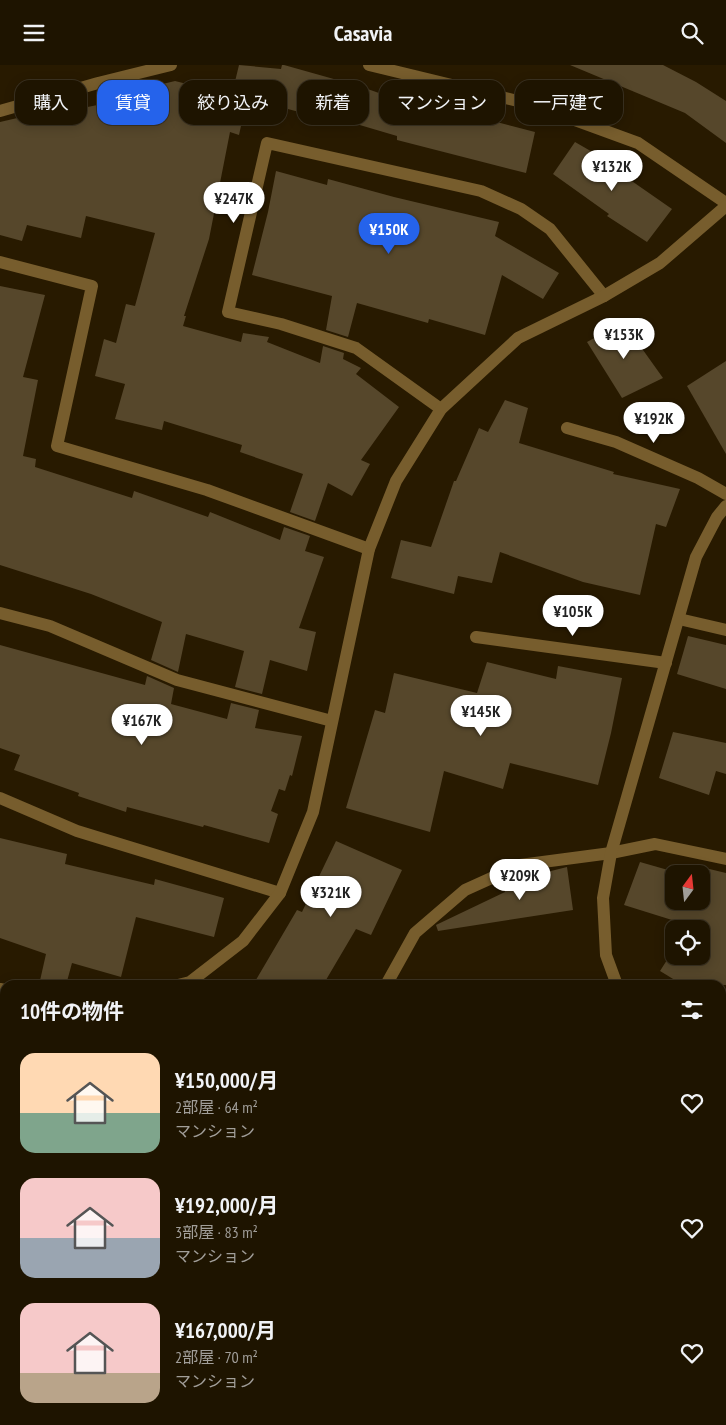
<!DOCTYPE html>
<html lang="ja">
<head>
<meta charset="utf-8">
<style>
  body { margin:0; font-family:"PT Sans Narrow","Noto Sans JP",sans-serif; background:#261d0a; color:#f1f3f6; height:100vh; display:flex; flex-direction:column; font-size:19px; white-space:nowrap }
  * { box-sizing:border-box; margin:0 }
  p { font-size:16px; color:#a19e99 }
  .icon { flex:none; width:28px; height:28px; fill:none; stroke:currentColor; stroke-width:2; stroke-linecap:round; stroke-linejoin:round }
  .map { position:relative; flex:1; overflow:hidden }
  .side { position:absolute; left:0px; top:915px; width:726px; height:445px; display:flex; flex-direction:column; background:#1e1400; border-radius:15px 15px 0 0; box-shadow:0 2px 12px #0003,0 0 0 1px #3c3322 }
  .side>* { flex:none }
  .banner { position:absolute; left:15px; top:15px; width:696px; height:45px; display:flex; gap:10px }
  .needle { width:32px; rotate:15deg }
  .buttons { position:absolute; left:665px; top:800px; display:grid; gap:10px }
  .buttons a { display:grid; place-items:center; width:45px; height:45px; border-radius:10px; background:#1e1400; box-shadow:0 2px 12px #0003,0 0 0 1px #3c3322; font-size:25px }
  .price { position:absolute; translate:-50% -42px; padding:0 11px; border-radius:18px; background:#fff; color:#222; font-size:16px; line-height:32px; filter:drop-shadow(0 1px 2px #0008) }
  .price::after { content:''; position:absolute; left:50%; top:30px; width:15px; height:11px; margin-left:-8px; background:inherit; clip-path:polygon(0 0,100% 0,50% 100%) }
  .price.selected { background:#2563eb; color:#fff }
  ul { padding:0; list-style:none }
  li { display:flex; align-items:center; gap:15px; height:125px; padding:0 20px }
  li span { display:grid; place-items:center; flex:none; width:140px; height:100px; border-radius:15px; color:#555 }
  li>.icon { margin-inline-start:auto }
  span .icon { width:60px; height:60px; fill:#fffc; stroke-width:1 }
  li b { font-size:21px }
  h2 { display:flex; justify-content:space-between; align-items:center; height:60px; padding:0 20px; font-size:21px }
  .chip { padding:0 18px; border-radius:15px; background:#1e1400; box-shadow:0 2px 12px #0003,0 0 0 1px #3c3322; font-size:18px; line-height:45px }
  .chip.selected { background:#2563eb; color:#fff }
  header { display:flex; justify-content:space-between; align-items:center; height:65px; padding:0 20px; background:#1e1400; font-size:22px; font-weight:700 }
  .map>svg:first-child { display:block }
</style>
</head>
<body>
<header><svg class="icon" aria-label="menu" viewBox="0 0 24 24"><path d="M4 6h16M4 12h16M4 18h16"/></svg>Casavia<svg class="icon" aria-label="search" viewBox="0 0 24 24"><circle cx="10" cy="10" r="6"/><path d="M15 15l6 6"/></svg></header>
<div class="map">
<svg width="726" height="1360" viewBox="0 0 726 1360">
  <rect width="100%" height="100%" fill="#281a00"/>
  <path fill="#163c20" d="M 3,971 L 5,972 L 5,1116 L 0,1118 L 0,974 Z"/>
  <g fill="#56472b">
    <path d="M 239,0 L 281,4 L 282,0 L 284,0 L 348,18 L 348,17 L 407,38 L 407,36 L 488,59 L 489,55 L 535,67 L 526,108 L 397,75 L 397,71 L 319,48 L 318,52 L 232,29 Z"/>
    <path d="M 570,0 L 663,0 L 696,17 L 726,36 L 726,78 L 685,48 Z"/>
    <path d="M 175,16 L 247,34 L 239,70 L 230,67 L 209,174 L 184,251 L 186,251 L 183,261 L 241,277 L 243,268 L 269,272 L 267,277 L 320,298 L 323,281 L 344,288 L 343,294 L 361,303 L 356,309 L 399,342 L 361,395 L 370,399 L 352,431 L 328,418 L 315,456 L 290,447 L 303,409 L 240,387 L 242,380 L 164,356 L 162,365 L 115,354 L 125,319 L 95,311 L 104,274 L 116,278 L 126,239 L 135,241 L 155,168 L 86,151 L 81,173 L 27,160 L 22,176 L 0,170 L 0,57 L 52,45 L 53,49 L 127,34 L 125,28 Z"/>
    <path d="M 575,77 L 615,100 L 613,103 L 672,144 L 647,177 L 607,151 L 609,149 L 553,109 Z"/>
    <path d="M 276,106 L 327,120 L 328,114 L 394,132 L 499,157 L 495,171 L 559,208 L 543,234 L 502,210 L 485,270 L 429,254 L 428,258 L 357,238 L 348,272 L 326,265 L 332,231 L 252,210 L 268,147 Z"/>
    <path d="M 0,221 L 45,230 L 23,312 L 38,315 L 23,391 L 36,394 L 35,402 L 132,433 L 134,426 L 208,452 L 210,447 L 280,475 L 284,462 L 310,471 L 305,486 L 324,492 L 299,563 L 316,567 L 307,606 L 270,595 L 262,629 L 235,622 L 244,586 L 186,569 L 178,607 L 151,595 L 162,557 L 91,529 L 0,500 Z"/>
    <path d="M 623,257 L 663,313 L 622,333 L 587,277 Z"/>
    <path d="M 726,296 L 726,389 L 687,321 Z"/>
    <path d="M 505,335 L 528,343 L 519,378 L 614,407 L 613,409 L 680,424 L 666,462 L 656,459 L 640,530 L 583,517 L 500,487 L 492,518 L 458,511 L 454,529 L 391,513 L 401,475 L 431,482 L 454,416 L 456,416 L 479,363 L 488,367 Z"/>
    <path d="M 688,571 L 726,580 L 726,624 L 677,609 Z"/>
    <path d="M 0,580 L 145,620 L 147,611 L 174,623 L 171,639 L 227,654 L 231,638 L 259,645 L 255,663 L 302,671 L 292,711 L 290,710 L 285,726 L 279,724 L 271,746 L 278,749 L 269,778 L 204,760 L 203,762 L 127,742 L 126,747 L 78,731 L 79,728 L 14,705 L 20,690 L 0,683 Z"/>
    <path d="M 487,597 L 556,614 L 558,601 L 622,613 L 611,668 L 598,720 L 510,698 L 503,724 L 444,706 L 430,767 L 346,743 L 375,645 L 385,648 L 394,608 L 477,628 Z"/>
    <path d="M 673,667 L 726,678 L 726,709 L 716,706 L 709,730 L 659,713 Z"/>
    <path d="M 0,773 L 67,789 L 65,799 L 154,820 L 155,814 L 224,833 L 214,872 L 136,852 L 121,912 L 72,898 L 66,920 L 39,920 L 46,889 L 0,873 Z"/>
    <path d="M 336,776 L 402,805 L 371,870 L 356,864 L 323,920 L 253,920 L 297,845 L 302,847 Z"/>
    <path d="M 640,797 L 682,809 L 674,809 L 674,836 L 701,836 L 701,809 L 699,809 L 701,802 L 726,808 L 726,920 L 683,920 L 660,906 L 674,884 L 674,891 L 701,891 L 701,864 L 686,864 L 688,860 L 624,840 Z"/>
    <path d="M 567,802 L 573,845 L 438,866 L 436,860 L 438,859 L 505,827 L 503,818 Z"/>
  </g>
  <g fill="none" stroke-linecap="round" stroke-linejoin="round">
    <g stroke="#775d2d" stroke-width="12">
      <path d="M 369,0 L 534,40 L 638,78 L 726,138"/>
      <path d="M 0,46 L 98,18 L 171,0"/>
      <path d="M 0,197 L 92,221 L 57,381 L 207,425 L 369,484"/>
      <path d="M 441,344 L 356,283 L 281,259 L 228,247 L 267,78 L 481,126 L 521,144 L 550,164 L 604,231"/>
      <path d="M 567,363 L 616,377 L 698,413 L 726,429"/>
      <path d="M 0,548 L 50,561 L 177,615 L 332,656"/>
      <path d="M 679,554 L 726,565"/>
      <path d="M 476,572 L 666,598"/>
      <path d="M 0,733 L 77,766 L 280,828"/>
      <path d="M 178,920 L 190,917 L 243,876 L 280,828 L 313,747 L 369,484 L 396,416 L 441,344 L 518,273 L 604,231 L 660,198 L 726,141"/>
      <path d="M 386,920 L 415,868 L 465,825 L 520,800 L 611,788 L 655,779 L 726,794"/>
      <path d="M 617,920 L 606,890 L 603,833 L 611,788 L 696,492 L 717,452 L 726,441"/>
      <path d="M 0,924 L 5,925"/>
      <path d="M 721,1008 L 726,1009"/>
      <path d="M 723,1193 L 726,1181"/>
      <path d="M 0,1298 L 5,1285"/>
      <path d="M 383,1355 L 393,1360"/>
      <path d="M 698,1355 L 706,1360"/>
      <path d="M 156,1360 L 159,1355"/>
      <path d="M 682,1360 L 686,1355"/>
    </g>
  </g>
</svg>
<div class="buttons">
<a><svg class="needle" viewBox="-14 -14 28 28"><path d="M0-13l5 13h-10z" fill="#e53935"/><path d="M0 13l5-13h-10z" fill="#a19e99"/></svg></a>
<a><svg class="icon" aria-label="locate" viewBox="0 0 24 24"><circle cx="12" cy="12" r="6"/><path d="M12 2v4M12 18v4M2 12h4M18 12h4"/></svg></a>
</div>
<b class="price" style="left:612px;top:127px">¥132K</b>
<b class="price" style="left:234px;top:159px">¥247K</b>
<b class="price selected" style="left:389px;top:190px">¥150K</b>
<b class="price" style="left:624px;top:295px">¥153K</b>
<b class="price" style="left:654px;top:379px">¥192K</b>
<b class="price" style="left:573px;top:572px">¥105K</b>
<b class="price" style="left:481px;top:672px">¥145K</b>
<b class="price" style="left:142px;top:681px">¥167K</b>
<b class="price" style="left:520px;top:836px">¥209K</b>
<b class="price" style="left:331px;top:853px">¥321K</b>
<div class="banner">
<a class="chip">購入</a>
<a class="chip selected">賃貸</a>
<a class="chip">絞り込み</a>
<a class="chip">新着</a>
<a class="chip">マンション</a>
<a class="chip">一戸建て</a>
</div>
<section class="side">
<h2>10件の物件<svg class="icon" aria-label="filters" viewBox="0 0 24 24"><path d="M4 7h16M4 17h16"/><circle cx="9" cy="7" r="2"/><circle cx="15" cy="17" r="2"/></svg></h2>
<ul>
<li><span style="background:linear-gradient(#ffd9b3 60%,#7fa58c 0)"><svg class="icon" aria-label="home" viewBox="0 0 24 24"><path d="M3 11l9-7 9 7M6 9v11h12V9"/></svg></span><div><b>¥150,000/月</b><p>2部屋 · 64 m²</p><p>マンション</p></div><svg class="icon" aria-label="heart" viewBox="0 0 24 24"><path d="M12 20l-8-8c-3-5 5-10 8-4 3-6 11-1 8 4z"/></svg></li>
<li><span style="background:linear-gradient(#f6c9c9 60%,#9aa5b1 0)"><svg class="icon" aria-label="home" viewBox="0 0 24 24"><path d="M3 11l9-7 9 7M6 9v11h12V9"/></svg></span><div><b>¥192,000/月</b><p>3部屋 · 83 m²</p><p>マンション</p></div><svg class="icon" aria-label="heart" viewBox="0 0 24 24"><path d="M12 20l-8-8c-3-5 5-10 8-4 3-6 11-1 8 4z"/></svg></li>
<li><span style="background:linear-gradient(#f6c9c9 70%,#b9a48a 0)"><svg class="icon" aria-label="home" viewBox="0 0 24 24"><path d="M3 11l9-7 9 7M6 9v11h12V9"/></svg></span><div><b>¥167,000/月</b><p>2部屋 · 70 m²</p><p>マンション</p></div><svg class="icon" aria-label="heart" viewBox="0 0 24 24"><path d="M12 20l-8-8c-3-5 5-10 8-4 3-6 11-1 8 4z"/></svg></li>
</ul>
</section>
</div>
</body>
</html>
